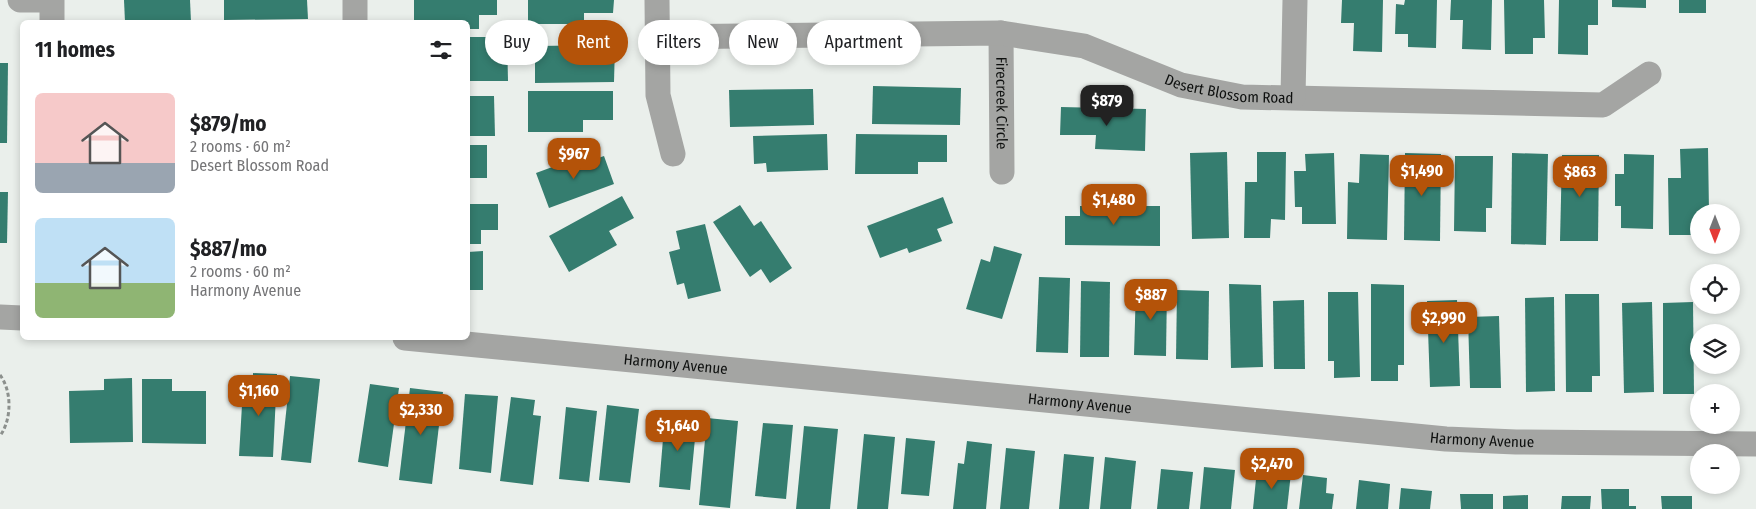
<!DOCTYPE html>
<html lang="en">
<head>
<meta charset="utf-8">
<style>
  body { margin:0; font-family:"Fira Sans Condensed",sans-serif; background:#f6f6f6; color:#202124; height:100vh; display:flex; flex-direction:column; font-size:19px; white-space:nowrap }
  * { box-sizing:border-box; margin:0 }
  p { font-size:16px; color:#757577 }
  .icon { flex:none; width:28px; height:28px; fill:none; stroke:currentColor; stroke-width:2; stroke-linecap:round; stroke-linejoin:round }
  .map { position:relative; flex:1; overflow:hidden }
  .sheet { position:absolute; left:20px; top:20px; width:450px; height:320px; display:flex; flex-direction:column; background:#fff; border-radius:8px; box-shadow:0 2px 8px #0003 }
  .sheet>* { flex:none }
  .hud { position:absolute; left:485px; top:20px; width:475px; height:45px; display:flex; gap:10px }
  .needle { width:32px; rotate:180deg }
  .fabs { position:absolute; left:1690px; top:204px; display:grid; gap:10px }
  .fabs a { display:grid; place-items:center; width:50px; height:50px; border-radius:50%; background:#fff; box-shadow:0 2px 8px #0003; font-size:25px }
  .price { position:absolute; translate:-50% -42px; padding:0 11px; border-radius:10px; background:#b45309; color:#fff; font-size:16px; line-height:32px; filter:drop-shadow(0 1px 2px #0008) }
  .price::after { content:''; position:absolute; left:50%; top:30px; width:15px; height:11px; margin-left:-8px; background:inherit; clip-path:polygon(0 0,100% 0,50% 100%) }
  .price.current { background:#222; color:#fff }
  ul { padding:0; list-style:none }
  li { display:flex; align-items:center; gap:15px; height:125px; padding:0 15px }
  li span { display:grid; place-items:center; flex:none; width:140px; height:100px; border-radius:8px; color:#555 }
  li>.icon { margin-inline-start:auto }
  span .icon { width:60px; height:60px; fill:#fffc; stroke-width:1 }
  li b { font-size:21px }
  h2 { display:flex; justify-content:space-between; align-items:center; height:60px; padding:0 15px; font-size:21px }
  .tag { padding:0 18px; border-radius:22px; background:#fff; box-shadow:0 2px 8px #0003; font-size:18px; line-height:45px }
  .tag.current { background:#b45309; color:#fff }
  .map>svg:first-child { display:block }
</style>
</head>
<body>
<div class="map">
<svg width="1756" height="509" viewBox="0 0 1756 509">
  <rect width="100%" height="100%" fill="#eaefeb"/>
  <g fill="#357d6f">
    <path d="M 124,0 L 190,0 L 191,22 L 125,22 Z"/>
    <path d="M 224,0 L 307,0 L 308,19 L 224,20 Z"/>
    <path d="M 414,0 L 497,0 L 497,15 L 479,15 L 479,29 L 468,29 L 468,22 L 414,22 Z"/>
    <path d="M 528,0 L 614,0 L 613,13 L 584,13 L 584,24 L 528,24 Z"/>
    <path d="M 1342,0 L 1383,0 L 1382,52 L 1353,51 L 1354,23 L 1341,23 Z"/>
    <path d="M 1405,0 L 1437,0 L 1436,48 L 1408,47 L 1408,34 L 1395,34 L 1396,4 L 1404,5 Z"/>
    <path d="M 1451,0 L 1492,0 L 1491,50 L 1462,49 L 1463,20 L 1450,20 Z"/>
    <path d="M 1504,0 L 1544,0 L 1545,38 L 1533,38 L 1533,54 L 1505,54 Z"/>
    <path d="M 1559,0 L 1598,0 L 1598,25 L 1588,25 L 1588,55 L 1558,54 Z"/>
    <path d="M 1612,0 L 1646,0 L 1646,8 L 1612,7 Z"/>
    <rect x="1679" y="0" width="27" height="13"/>
    <path d="M 468,37 L 507,37 L 508,81 L 468,81 Z"/>
    <path d="M 615,45 L 614,82 L 535,83 L 535,46 Z"/>
    <path d="M 0,63 L 8,63 L 7,143 L 0,143 Z"/>
    <path d="M 873,86 L 961,88 L 960,125 L 872,124 Z"/>
    <path d="M 813,89 L 814,125 L 730,127 L 729,90 Z"/>
    <path d="M 528,91 L 613,91 L 613,120 L 583,120 L 583,132 L 528,132 Z"/>
    <path d="M 468,96 L 494,96 L 495,136 L 468,136 Z"/>
    <path d="M 1061,107 L 1146,109 L 1145,151 L 1095,149 L 1096,135 L 1060,135 Z"/>
    <path d="M 827,134 L 828,170 L 767,172 L 766,163 L 754,164 L 753,136 Z"/>
    <path d="M 856,134 L 947,135 L 947,162 L 918,162 L 918,174 L 855,174 Z"/>
    <rect x="468" y="145" width="19" height="33"/>
    <path d="M 1708,148 L 1709,212 L 1699,212 L 1699,215 L 1695,215 L 1695,235 L 1669,235 L 1668,178 L 1681,178 L 1680,149 Z"/>
    <path d="M 1227,152 L 1229,238 L 1192,239 L 1190,153 Z"/>
    <path d="M 1257,152 L 1286,152 L 1285,220 L 1271,219 L 1270,238 L 1244,238 L 1245,182 L 1257,182 Z"/>
    <path d="M 1334,153 L 1336,224 L 1302,224 L 1302,207 L 1295,207 L 1294,171 L 1306,171 L 1305,154 Z"/>
    <path d="M 1405,153 L 1441,154 L 1440,241 L 1404,240 Z"/>
    <path d="M 1512,153 L 1548,154 L 1546,245 L 1511,244 Z"/>
    <path d="M 1360,154 L 1389,155 L 1387,240 L 1347,239 L 1348,182 L 1359,183 Z"/>
    <path d="M 1624,154 L 1654,155 L 1653,229 L 1621,228 L 1621,206 L 1615,206 L 1615,174 L 1624,174 Z"/>
    <path d="M 585,155 L 587,162 L 604,156 L 614,184 L 549,208 L 536,173 Z"/>
    <path d="M 1562,155 L 1599,155 L 1598,241 L 1560,241 Z"/>
    <path d="M 1455,156 L 1493,156 L 1492,208 L 1486,208 L 1486,232 L 1454,231 Z"/>
    <path d="M 0,192 L 8,192 L 7,243 L 0,243 Z"/>
    <path d="M 622,196 L 634,218 L 609,231 L 617,245 L 569,272 L 549,236 Z"/>
    <path d="M 943,197 L 953,223 L 937,229 L 942,241 L 909,253 L 907,248 L 880,258 L 867,226 Z"/>
    <path d="M 468,204 L 498,204 L 498,230 L 481,230 L 481,244 L 468,244 Z"/>
    <path d="M 740,205 L 754,226 L 761,221 L 792,268 L 770,283 L 761,269 L 750,277 L 713,222 Z"/>
    <path d="M 1080,206 L 1160,206 L 1160,246 L 1065,245 L 1065,216 L 1080,216 Z"/>
    <path d="M 705,224 L 721,291 L 688,299 L 684,283 L 677,285 L 669,252 L 680,249 L 676,231 Z"/>
    <path d="M 994,246 L 1022,254 L 1002,319 L 966,309 L 981,259 L 990,262 Z"/>
    <path d="M 483,251 L 483,290 L 468,290 L 468,252 Z"/>
    <path d="M 1039,277 L 1070,278 L 1068,353 L 1036,352 Z"/>
    <path d="M 1081,281 L 1110,282 L 1109,357 L 1080,357 Z"/>
    <path d="M 1229,284 L 1261,285 L 1263,367 L 1231,368 Z"/>
    <path d="M 1371,284 L 1404,285 L 1404,365 L 1398,365 L 1398,381 L 1371,381 Z"/>
    <path d="M 1136,287 L 1167,287 L 1166,356 L 1134,355 Z"/>
    <path d="M 1177,290 L 1209,291 L 1208,360 L 1176,359 Z"/>
    <path d="M 1328,292 L 1358,292 L 1360,377 L 1334,378 L 1334,361 L 1328,361 Z"/>
    <path d="M 1565,294 L 1599,294 L 1600,376 L 1592,376 L 1592,392 L 1566,392 Z"/>
    <path d="M 1554,297 L 1555,391 L 1526,392 L 1525,298 Z"/>
    <path d="M 1304,300 L 1305,369 L 1274,369 L 1273,301 Z"/>
    <path d="M 1457,300 L 1460,386 L 1430,387 L 1427,301 Z"/>
    <path d="M 1652,302 L 1654,392 L 1624,393 L 1622,303 Z"/>
    <path d="M 1693,302 L 1694,394 L 1663,394 L 1663,303 Z"/>
    <path d="M 1499,316 L 1501,388 L 1470,388 L 1468,317 Z"/>
    <path d="M 253,373 L 277,374 L 273,457 L 239,456 L 243,388 L 253,389 Z"/>
    <path d="M 290,376 L 320,379 L 311,463 L 281,460 Z"/>
    <path d="M 132,378 L 133,442 L 70,443 L 69,391 L 104,390 L 104,379 Z"/>
    <path d="M 142,379 L 172,379 L 172,391 L 206,391 L 206,444 L 142,443 Z"/>
    <path d="M 370,384 L 399,388 L 388,467 L 358,462 Z"/>
    <path d="M 410,388 L 443,392 L 432,484 L 399,480 Z"/>
    <path d="M 465,394 L 498,396 L 491,473 L 459,469 Z"/>
    <path d="M 511,397 L 535,400 L 533,415 L 541,416 L 533,485 L 500,481 Z"/>
    <path d="M 607,405 L 639,409 L 630,483 L 599,480 Z"/>
    <path d="M 566,407 L 597,411 L 589,482 L 559,479 Z"/>
    <path d="M 665,415 L 697,418 L 690,490 L 659,487 Z"/>
    <path d="M 707,418 L 738,421 L 730,508 L 699,505 Z"/>
    <path d="M 763,423 L 793,425 L 786,499 L 755,496 Z"/>
    <path d="M 804,426 L 838,429 L 830,509 L 796,509 Z"/>
    <path d="M 864,434 L 895,437 L 888,509 L 857,509 Z"/>
    <path d="M 906,438 L 935,441 L 929,496 L 901,494 Z"/>
    <path d="M 967,441 L 992,444 L 986,509 L 953,509 L 958,463 L 964,464 Z"/>
    <path d="M 1006,448 L 1035,451 L 1029,509 L 1000,509 Z"/>
    <path d="M 1064,454 L 1094,457 L 1089,509 L 1059,509 Z"/>
    <path d="M 1105,457 L 1136,461 L 1131,509 L 1100,509 Z"/>
    <path d="M 1204,467 L 1235,470 L 1231,509 L 1200,509 Z"/>
    <path d="M 1161,469 L 1193,472 L 1189,509 L 1157,509 Z"/>
    <path d="M 1257,469 L 1291,473 L 1287,509 L 1253,509 Z"/>
    <path d="M 1303,475 L 1327,478 L 1326,493 L 1334,494 L 1332,509 L 1299,509 Z"/>
    <path d="M 1359,480 L 1390,484 L 1388,509 L 1356,509 Z"/>
    <path d="M 1401,488 L 1432,491 L 1430,509 L 1399,509 Z"/>
    <path d="M 1601,489 L 1629,489 L 1629,506 L 1636,506 L 1636,509 L 1602,509 Z"/>
    <path d="M 1460,494 L 1493,494 L 1493,509 L 1461,509 Z"/>
    <path d="M 1528,495 L 1528,509 L 1503,509 L 1503,496 Z"/>
    <path d="M 1562,496 L 1591,496 L 1590,509 L 1561,509 Z"/>
    <path d="M 1661,496 L 1692,496 L 1692,509 L 1662,509 Z"/>
  </g>
  <g fill="none" stroke-linecap="round" stroke-linejoin="round">
    <path stroke="#8c908d" stroke-width="3" stroke-dasharray="4 2.5" stroke-linecap="butt" d="M 0,375 C 12,391 12,419 0,436"/>
    <g stroke="#a4a5a3" stroke-width="25">
      <path d="M 20,0 L 52,0 L 52,22"/>
      <path d="M 355,0 L 355,22"/>
      <path d="M 657,0 L 658,95 L 673,154"/>
      <path id="s1" d="M 1001,33 L 1002,172"/>
      <path id="s2" d="M 657,37 L 1001,33 L 1084,46 L 1181,85 L 1242,97 L 1603,105 L 1649,74"/>
      <path d="M 1293,97 L 1295,0"/>
      <path d="M 0,317 L 22,318"/>
      <path id="s3" d="M 405,338 L 1446,439 L 1516,442 L 1756,444"/>
    </g>
  </g>
  <g text-anchor="middle" dominant-baseline="central" stroke-width="4.5" stroke-linejoin="round" paint-order="stroke">
    <g font-size="15" fill="#0e100f" stroke="#eaefeb">
      <text stroke="none"><textPath href="#s2" startOffset="581">Desert Blossom Road</textPath></text>
      <text stroke="none"><textPath href="#s1" startOffset="70">Firecreek Circle</textPath></text>
      <text stroke="none"><textPath href="#s3" startOffset="272">Harmony Avenue</textPath></text>
      <text stroke="none"><textPath href="#s3" startOffset="678">Harmony Avenue</textPath></text>
      <text stroke="none"><textPath href="#s3" startOffset="1082">Harmony Avenue</textPath></text>
    </g>
  </g>
</svg>
<div class="fabs">
<a><svg class="needle" viewBox="-14 -14 28 28"><path d="M0-13l5 13h-10z" fill="#e53935"/><path d="M0 13l5-13h-10z" fill="#757577"/></svg></a>
<a><svg class="icon" aria-label="locate" viewBox="0 0 24 24"><circle cx="12" cy="12" r="6"/><path d="M12 2v4M12 18v4M2 12h4M18 12h4"/></svg></a>
<a><svg class="icon" aria-label="layers" viewBox="0 0 24 24"><path d="M12 4l9 5-9 5-9-5zM3 14l9 5 9-5"/></svg></a>
<a>+</a>
<a>−</a>
</div>
<b class="price current" style="left:1107px;top:127px">$879</b>
<b class="price" style="left:574px;top:180px">$967</b>
<b class="price" style="left:1422px;top:197px">$1,490</b>
<b class="price" style="left:1580px;top:198px">$863</b>
<b class="price" style="left:1114px;top:226px">$1,480</b>
<b class="price" style="left:1151px;top:321px">$887</b>
<b class="price" style="left:1444px;top:344px">$2,990</b>
<b class="price" style="left:259px;top:417px">$1,160</b>
<b class="price" style="left:421px;top:436px">$2,330</b>
<b class="price" style="left:678px;top:452px">$1,640</b>
<b class="price" style="left:1272px;top:490px">$2,470</b>
<div class="hud">
<a class="tag">Buy</a>
<a class="tag current">Rent</a>
<a class="tag">Filters</a>
<a class="tag">New</a>
<a class="tag">Apartment</a>
</div>
<section class="sheet">
<h2>11 homes<svg class="icon" aria-label="filters" viewBox="0 0 24 24"><path d="M4 7h16M4 17h16"/><circle cx="9" cy="7" r="2"/><circle cx="15" cy="17" r="2"/></svg></h2>
<ul>
<li><span style="background:linear-gradient(#f6c9c9 70%,#9aa5b1 0)"><svg class="icon" aria-label="home" viewBox="0 0 24 24"><path d="M3 11l9-7 9 7M6 9v11h12V9"/></svg></span><div><b>$879/mo</b><p>2 rooms · 60 m²</p><p>Desert Blossom Road</p></div></li>
<li><span style="background:linear-gradient(#bfe0f5 65%,#8fb573 0)"><svg class="icon" aria-label="home" viewBox="0 0 24 24"><path d="M3 11l9-7 9 7M6 9v11h12V9"/></svg></span><div><b>$887/mo</b><p>2 rooms · 60 m²</p><p>Harmony Avenue</p></div></li>
</ul>
</section>
</div>
</body>
</html>
